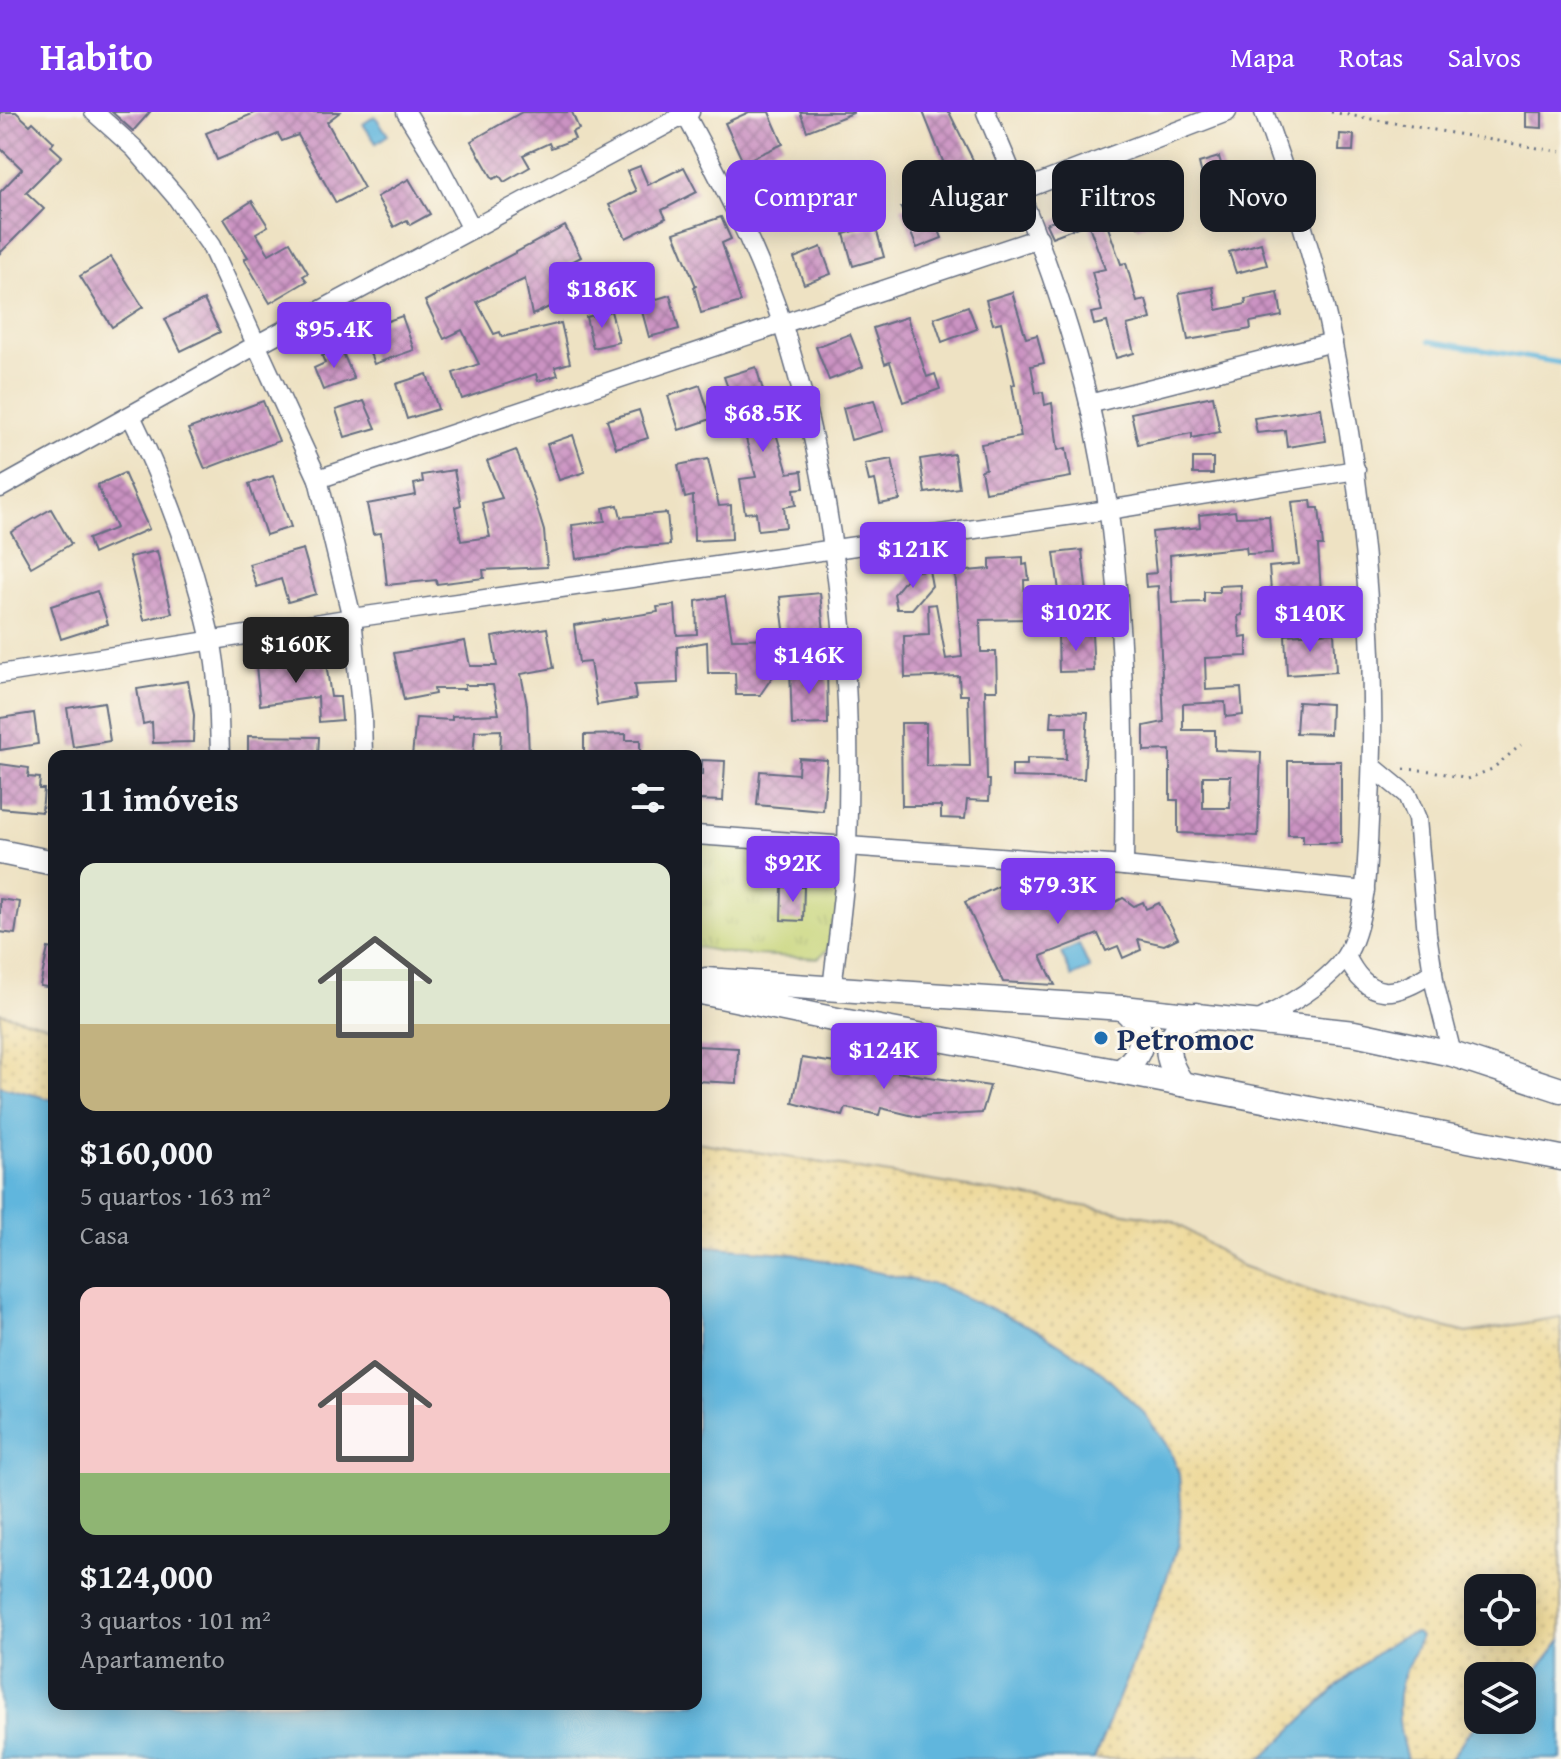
<!DOCTYPE html>
<html lang="pt">
<head>
<meta charset="utf-8">
<style>
  body { margin:0; font-family:"Gentium Book Plus",serif; background:#20242c; color:#f1f3f6; height:100vh; display:flex; flex-direction:column; font-size:30px; white-space:nowrap }
  * { box-sizing:border-box; margin:0 }
  p { font-size:26px; color:#9ea1a6 }
  .icon { flex:none; width:44px; height:44px; fill:none; stroke:currentColor; stroke-width:2; stroke-linecap:round; stroke-linejoin:round }
  .map { position:relative; flex:1; overflow:hidden }
  .details { position:absolute; left:48px; top:638px; width:654px; height:960px; display:flex; flex-direction:column; background:#171b24; border-radius:16px; box-shadow:0 4px 20px #0003 }
  .details>* { flex:none }
  .top-card { position:absolute; left:726px; top:48px; width:714px; height:72px; display:flex; gap:16px }
  .tools { position:absolute; left:1464px; top:1462px; display:grid; gap:16px }
  .tools a { display:grid; place-items:center; width:72px; height:72px; border-radius:16px; background:#171b24; box-shadow:0 4px 20px #0003; font-size:40px }
  .price { position:absolute; translate:-50% -68px; padding:0 18px; border-radius:8px; background:#7c3aed; color:#fff; font-size:26px; line-height:52px; filter:drop-shadow(0 2px 4px #0008) }
  .price::after { content:''; position:absolute; left:50%; top:48px; width:24px; height:18px; margin-left:-12px; background:inherit; clip-path:polygon(0 0,100% 0,50% 100%) }
  .price.selected { background:#222; color:#fff }
  ul { padding:0; list-style:none }
  li { display:grid; align-content:center; gap:16px; height:424px; padding:0 32px }
  li span { display:grid; place-items:center; height:248px; border-radius:16px; color:#555 }
  li>.icon { margin-inline-start:auto }
  span .icon { width:144px; height:144px; fill:#fffc; stroke-width:1 }
  li b { font-size:34px }
  h2 { display:flex; justify-content:space-between; align-items:center; height:96px; padding:0 32px; font-size:34px }
  .chip { padding:0 28px; border-radius:16px; background:#171b24; box-shadow:0 4px 20px #0003; font-size:28px; line-height:72px }
  .chip.selected { background:#7c3aed; color:#fff }
  header { display:flex; align-items:center; gap:48px; box-sizing:border-box; height:112px; padding:0 40px; background:#7c3aed; color:#fff }
  header strong { font-size:38px }
  nav { display:flex; gap:44px; margin-inline-start:auto; font-size:28px }
  .map>svg:first-child { display:block }
</style>
</head>
<body>
<header>
<strong>Habito</strong>
<nav><a>Mapa</a><a>Rotas</a><a>Salvos</a></nav>
</header>
<div class="map">
<svg width="1561" height="1647" viewBox="0 0 1561 1647">
  <defs>
    <pattern id="grass-tufts" width="24" height="20" patternUnits="userSpaceOnUse" patternTransform="scale(2)"><rect width="24" height="20" fill="#c4d375"/><path d="M3 7l-1-3M5 7V3M7 7l1-3M15 17l-1-3M17 17v-4M19 17l1-3" fill="none" stroke="#a8b568"/></pattern>
    <pattern id="sand-dots" width="8" height="8" patternUnits="userSpaceOnUse" patternTransform="scale(2)"><rect width="8" height="8" fill="#eeda9e"/><path d="M2 2h.1M6 6h.1" fill="none" stroke="#ccbb8a" stroke-width="1.8" stroke-linecap="round"/></pattern>
    <pattern id="building-cross-hatch" width="8" height="8" patternUnits="userSpaceOnUse" patternTransform="scale(2)"><rect width="8" height="8" fill="#cb93c2"/><path d="M0 0l8 8M0 8l8-8" fill="none" stroke="#a478a1"/></pattern>
  </defs>
  <rect width="100%" height="100%" fill="#fbf7ec"/>
  <filter id="ink" filterUnits="userSpaceOnUse"><feTurbulence type="fractalNoise" baseFrequency=".0125" numOctaves="2"/><feDisplacementMap in="SourceGraphic" scale="16" xChannelSelector="R" yChannelSelector="G"/><feConvolveMatrix kernelMatrix="1 2 1 2 8 2 1 2 1" color-interpolation-filters="sRGB"/></filter>
  <filter id="wash" filterUnits="userSpaceOnUse"><feTurbulence type="fractalNoise" baseFrequency=".006" numOctaves="4" result="noise"/><feDisplacementMap in="SourceGraphic" scale="32" xChannelSelector="R" yChannelSelector="G"/><feGaussianBlur stdDeviation="1.8" result="paint"/><feColorMatrix in="noise" values="0 0 0 0 0 0 0 0 0 0 0 0 0 0 0 0 0 1.4 0 .05"/><feComposite in="paint" operator="in"/></filter>
  <g filter="url(#wash)">
    <rect width="100%" height="100%" fill="#eee2c3"/>
    <path fill="url(#grass-tufts)" stroke="#70816a" stroke-width="2" d="M 696,727 L 835,739 L 843,753 L 834,832 L 818,846 L 734,842 L 696,835 Z"/>
    <g fill="url(#sand-dots)" stroke="#84847e" stroke-width="2" fill-rule="evenodd">
      <path d="M 0,901 L 54,915 L 54,988 L 0,974 Z"/>
      <path d="M 696,1030 L 1173,1109 L 1242,1154 L 1335,1188 L 1467,1221 L 1561,1205 L 1561,1528 L 1540,1555 L 1522,1571 L 1522,1564 L 1478,1564 L 1478,1608 L 1482,1608 L 1466,1624 L 1451,1647 L 1407,1647 C 1400,1625 1395,1596 1401,1572 C 1405,1556 1415,1541 1420,1525 L 1416,1521 C 1364,1536 1303,1611 1261,1647 L 1094,1647 L 1162,1479 L 1178,1432 L 1179,1362 L 1170,1338 L 1144,1301 L 1098,1257 L 1037,1218 L 940,1174 L 793,1142 L 696,1133 ZM 1478,1476 L 1522,1476 L 1522,1520 L 1478,1520 Z"/>
    </g>
    <g fill="#61b6dd" stroke="#3e729e" stroke-width="2">
      <path d="M 375,4 L 388,23 L 376,31 L 363,12 Z"/>
      <path d="M 1079,833 L 1090,857 L 1072,865 L 1061,841 Z"/>
      <path d="M 0,974 L 54,988 L 54,1592 L 696,1592 L 696,1133 L 793,1142 L 940,1174 L 1037,1218 L 1098,1257 L 1144,1301 L 1170,1338 L 1179,1362 L 1181,1392 L 1178,1432 L 1162,1479 L 1094,1647 L 0,1647 Z"/>
      <path d="M 1416,1521 L 1420,1525 C 1415,1541 1405,1556 1401,1572 C 1395,1595 1400,1625 1407,1647 L 1261,1647 C 1294,1619 1377,1526 1416,1521 Z"/>
      <path d="M 1561,1528 L 1561,1647 L 1451,1647 L 1466,1624 L 1482,1608 L 1522,1608 L 1522,1571 L 1540,1555 Z"/>
    </g>
    <g fill="none" stroke-linecap="round" stroke-linejoin="round">
      <path stroke="#61b6dd" stroke-width="5" d="M 1429,229 L 1561,251"/>
    </g>
    <g id="blocks">
      <g fill="url(#building-cross-hatch)" fill-rule="evenodd">
        <path d="M 0,0 L 16,0 L 30,13 L 33,10 L 54,30 L 51,34 L 62,44 L 26,80 L 44,97 L 0,141 L 0,80 L 22,57 L 0,36 Z"/>
        <path d="M 112,0 L 150,0 L 133,19 Z"/>
        <path d="M 257,0 L 340,0 L 327,10 L 364,76 L 336,91 L 298,23 L 282,29 L 278,22 L 217,48 L 206,21 Z"/>
        <path d="M 522,0 L 572,0 L 579,17 L 572,20 L 575,27 L 551,36 L 549,31 L 523,43 L 530,55 L 504,70 L 500,64 L 493,67 L 471,29 Z"/>
        <path d="M 749,0 L 769,0 L 783,32 L 743,50 L 725,11 Z"/>
        <path d="M 800,0 L 853,0 L 853,1 L 807,19 Z"/>
        <path d="M 923,0 L 949,0 L 982,66 L 986,65 L 997,105 L 965,114 L 953,74 Z"/>
        <path d="M 1526,0 L 1542,0 L 1542,16 L 1526,15 Z"/>
        <path d="M 1340,22 L 1354,23 L 1353,39 L 1339,39 Z"/>
        <path d="M 1219,45 L 1224,61 L 1203,67 L 1199,51 Z"/>
        <path d="M 822,52 L 828,68 L 860,57 L 869,80 L 825,96 L 822,89 L 779,105 L 768,73 Z"/>
        <path d="M 640,54 L 648,73 L 684,55 L 697,80 L 662,98 L 666,106 L 626,126 L 609,93 L 636,79 L 627,59 Z"/>
        <path d="M 1154,65 L 1168,104 L 1138,115 L 1130,94 L 1104,104 L 1121,152 L 1126,151 L 1137,190 L 1146,188 L 1151,207 L 1127,213 L 1134,241 L 1116,246 L 1107,210 L 1094,213 L 1091,201 L 1102,199 L 1092,160 L 1105,157 L 1088,111 L 1052,125 L 1046,112 L 1071,102 L 1067,93 L 1103,79 L 1104,83 Z"/>
        <path d="M 409,67 L 430,102 L 410,113 L 407,108 L 394,115 L 377,85 Z"/>
        <path d="M 1248,82 L 1256,106 L 1223,117 L 1216,93 Z"/>
        <path d="M 927,87 L 942,126 L 917,136 L 901,96 Z"/>
        <path d="M 252,89 L 268,114 L 256,121 L 269,142 L 290,130 L 308,161 L 303,164 L 307,169 L 270,191 L 244,147 L 248,145 L 224,107 Z"/>
        <path d="M 721,105 L 731,127 L 722,131 L 741,190 L 701,201 L 694,175 L 696,174 L 674,121 Z"/>
        <path d="M 875,113 L 884,145 L 853,154 L 844,122 Z"/>
        <path d="M 565,114 L 581,145 L 562,155 L 575,183 L 532,203 L 525,167 L 477,190 L 494,222 L 500,220 L 502,225 L 561,211 L 570,251 L 555,255 L 558,263 L 538,269 L 536,262 L 462,287 L 453,261 L 479,252 L 462,218 L 444,227 L 425,189 Z"/>
        <path d="M 1261,131 L 1267,153 L 1236,161 L 1229,140 Z"/>
        <path d="M 821,135 L 831,162 L 804,172 L 794,146 Z"/>
        <path d="M 111,145 L 143,195 L 112,215 L 80,164 Z"/>
        <path d="M 1213,175 L 1217,198 L 1246,192 L 1245,187 L 1278,181 L 1282,204 L 1250,210 L 1251,217 L 1188,228 L 1179,181 Z"/>
        <path d="M 1012,180 L 1026,226 L 1037,223 L 1044,251 L 1031,254 L 1036,281 L 1043,280 L 1045,293 L 1052,291 L 1058,338 L 1066,336 L 1071,365 L 985,380 L 981,358 L 986,357 L 981,332 L 1021,325 L 1012,273 L 1015,272 L 1001,210 L 993,212 L 986,188 Z"/>
        <path d="M 670,183 L 679,217 L 649,225 L 640,192 Z"/>
        <path d="M 204,188 L 220,220 L 181,239 L 165,207 Z"/>
        <path d="M 968,194 L 977,217 L 942,230 L 934,206 Z"/>
        <path d="M 611,199 L 619,230 L 593,236 L 586,205 Z"/>
        <path d="M 402,204 L 414,238 L 374,252 L 362,218 Z"/>
        <path d="M 907,205 L 927,265 L 935,262 L 940,277 L 903,290 L 890,250 L 885,252 L 873,216 Z"/>
        <path d="M 850,222 L 863,255 L 829,268 L 816,235 Z"/>
        <path d="M 341,236 L 354,267 L 323,278 L 314,256 L 325,251 L 322,244 Z"/>
        <path d="M 756,255 L 788,361 L 802,359 L 804,376 L 794,377 L 796,393 L 784,395 L 786,415 L 758,418 L 756,400 L 745,401 L 740,367 L 756,365 L 740,304 L 738,304 L 724,265 Z"/>
        <path d="M 427,262 L 438,297 L 407,307 L 396,272 Z"/>
        <path d="M 700,273 L 711,307 L 679,318 L 668,284 Z"/>
        <path d="M 1213,284 L 1220,320 L 1192,326 L 1192,321 L 1138,332 L 1131,301 Z"/>
        <path d="M 874,288 L 883,319 L 851,328 L 843,296 Z"/>
        <path d="M 263,289 L 279,329 L 205,357 L 188,317 Z"/>
        <path d="M 364,289 L 376,316 L 345,325 L 336,298 Z"/>
        <path d="M 1321,296 L 1326,329 L 1287,335 L 1285,318 L 1257,321 L 1254,306 Z"/>
        <path d="M 639,298 L 648,326 L 616,336 L 607,308 Z"/>
        <path d="M 573,323 L 585,360 L 559,368 L 547,332 Z"/>
        <path d="M 516,338 L 533,383 L 544,419 L 547,455 L 483,458 L 484,466 L 437,472 L 436,468 L 387,473 L 381,421 L 373,422 L 367,392 L 416,383 L 414,372 L 423,370 L 422,363 L 454,358 L 461,393 L 455,395 L 461,429 L 490,425 L 482,391 L 502,386 L 487,349 Z"/>
        <path d="M 954,342 L 959,376 L 925,381 L 920,347 Z"/>
        <rect x="1193" y="346" width="20" height="16"/>
        <path d="M 708,347 L 719,394 L 731,393 L 732,427 L 694,429 L 693,384 L 685,386 L 678,353 Z"/>
        <path d="M 892,347 L 900,388 L 880,392 L 875,368 L 869,369 L 865,352 Z"/>
        <path d="M 124,361 L 149,417 L 93,442 L 88,427 L 116,416 L 97,373 Z"/>
        <path d="M 273,364 L 291,415 L 266,423 L 249,372 Z"/>
        <path d="M 1311,388 L 1312,396 L 1319,396 L 1323,434 L 1318,434 L 1322,497 L 1273,501 L 1269,455 L 1299,452 L 1292,390 Z"/>
        <path d="M 618,393 L 621,405 L 667,401 L 670,433 L 627,436 L 608,443 L 576,447 L 572,413 L 605,409 L 603,396 Z"/>
        <path d="M 51,397 L 71,432 L 31,455 L 11,420 Z"/>
        <path d="M 1235,399 L 1236,405 L 1269,404 L 1272,441 L 1247,442 L 1246,435 L 1170,443 L 1172,491 L 1204,490 L 1204,480 L 1219,480 L 1219,474 L 1241,473 L 1242,503 L 1238,504 L 1240,526 L 1247,525 L 1247,544 L 1205,546 L 1206,578 L 1241,576 L 1243,603 L 1226,605 L 1225,590 L 1183,592 L 1183,618 L 1215,618 L 1215,638 L 1261,640 L 1258,724 L 1178,721 L 1178,688 L 1170,688 L 1170,638 L 1144,639 L 1144,614 L 1164,610 L 1158,474 L 1146,475 L 1145,462 L 1156,461 L 1152,420 L 1200,415 L 1199,403 ZM 1203,664 L 1231,664 L 1230,696 L 1203,696 Z"/>
        <path d="M 303,437 L 316,482 L 288,490 L 281,467 L 257,475 L 249,452 Z"/>
        <path d="M 1082,438 L 1087,484 L 1060,487 L 1054,441 Z"/>
        <path d="M 157,439 L 172,501 L 144,508 L 129,445 Z"/>
        <path d="M 1023,445 L 1023,453 L 1027,452 L 1029,468 L 1024,468 L 1025,507 L 980,508 L 981,540 L 996,540 L 997,578 L 985,578 L 987,668 L 990,668 L 989,689 L 967,688 L 965,707 L 941,706 L 941,694 L 902,694 L 901,611 L 926,611 L 926,654 L 970,655 L 968,583 L 960,583 L 959,564 L 905,566 L 904,524 L 929,523 L 928,493 L 936,492 L 946,547 L 962,545 L 955,460 L 990,457 L 990,447 Z"/>
        <path d="M 929,458 L 932,474 L 912,497 L 897,497 L 894,482 L 913,459 Z"/>
        <path d="M 97,479 L 108,512 L 61,527 L 51,494 Z"/>
        <path d="M 820,481 L 824,520 L 785,525 L 780,485 Z"/>
        <path d="M 725,484 L 732,527 L 779,526 L 779,555 L 760,583 L 736,583 L 735,561 L 708,561 L 707,530 L 677,535 L 678,571 L 634,573 L 636,587 L 597,593 L 590,550 L 579,551 L 574,513 L 658,500 L 657,495 L 675,493 L 677,523 L 697,522 L 696,489 Z"/>
        <path d="M 547,516 L 554,556 L 521,562 L 527,593 L 529,644 L 500,644 L 501,618 L 475,619 L 473,644 L 412,644 L 416,606 L 452,608 L 452,604 L 499,602 L 493,573 L 465,573 L 465,577 L 434,577 L 435,582 L 404,588 L 394,541 L 465,529 L 470,554 L 497,554 L 492,525 Z"/>
        <path d="M 1334,520 L 1336,560 L 1287,563 L 1285,523 Z"/>
        <path d="M 1092,522 L 1094,559 L 1059,560 L 1058,524 Z"/>
        <path d="M 285,540 L 288,557 L 326,551 L 331,585 L 340,585 L 342,608 L 319,610 L 318,585 L 260,593 L 255,544 Z"/>
        <path d="M 827,555 L 828,612 L 792,613 L 790,556 Z"/>
        <path d="M 188,569 L 194,603 L 193,630 L 153,631 L 152,610 L 143,612 L 137,577 Z"/>
        <path d="M 104,590 L 110,629 L 73,635 L 67,596 Z"/>
        <path d="M 1298,590 L 1331,592 L 1330,622 L 1296,621 Z"/>
        <path d="M 1052,599 L 1088,600 L 1084,667 L 1012,665 L 1012,653 L 1027,653 L 1027,646 L 1066,647 L 1067,615 L 1051,615 Z"/>
        <path d="M 34,601 L 38,632 L 0,638 L 0,606 Z"/>
        <path d="M 626,622 L 626,628 L 640,628 L 640,644 L 584,644 L 584,623 Z"/>
        <path d="M 248,624 L 319,625 L 318,644 L 248,644 Z"/>
        <path d="M 799,646 L 827,648 L 823,699 L 757,693 L 760,659 L 798,662 Z"/>
        <path d="M 702,648 L 725,649 L 723,689 L 696,688 L 696,663 L 702,663 Z"/>
        <path d="M 1288,649 L 1341,649 L 1341,731 L 1303,731 L 1303,723 L 1288,723 Z"/>
        <path d="M 0,652 L 29,656 L 28,665 L 40,666 L 39,677 L 44,677 L 42,700 L 0,696 Z"/>
        <path d="M 1012,768 L 1014,772 L 1087,775 L 1095,791 L 1105,787 L 1108,794 L 1123,786 L 1134,794 L 1143,790 L 1146,797 L 1159,791 L 1178,826 L 1164,833 L 1138,827 L 1141,838 L 1123,846 L 1118,834 L 1106,839 L 1098,822 L 1041,844 L 1055,873 L 1003,870 L 965,790 Z"/>
        <path d="M 782,775 L 804,775 L 803,809 L 781,808 Z"/>
        <path d="M 0,787 L 20,790 L 15,822 L 0,820 Z"/>
        <path d="M 48,836 L 54,837 L 54,876 L 40,874 Z"/>
        <path d="M 696,934 L 738,936 L 737,971 L 696,969 Z"/>
        <path d="M 802,946 L 990,974 L 982,1001 L 918,1005 L 881,996 L 879,1003 L 846,996 L 843,1004 L 793,991 Z"/>
      </g>
    </g>
  </g>
  <g filter="url(#ink)">
    <use href="#blocks" fill-opacity="0" stroke="#656e81" stroke-width="2"/>
    <g fill="none" stroke-linecap="round" stroke-linejoin="round">
      <defs>
        <g id="minor">
          <path d="M 94,0 L 134,36 L 177,86 L 211,134 L 318,367 L 352,506 L 362,604 L 363,644"/>
          <path d="M 406,0 L 438,52 L 472,117"/>
          <path d="M 684,0 C 721,68 759,140 783,214 C 836,382 854,558 847,733 C 845,781 837,830 832,878"/>
          <path d="M 986,0 C 1027,95 1065,190 1089,291 C 1124,442 1126,599 1124,754"/>
          <path d="M 1020,79 L 1227,0"/>
          <path d="M 1089,292 L 1333,230"/>
          <path d="M 131,304 C 166,375 194,451 211,528 C 219,565 219,606 220,644"/>
          <path d="M 318,367 L 1039,126"/>
          <path d="M 0,376 L 258,232 L 690,0"/>
          <path d="M 0,562 L 352,506 L 1108,398 L 1356,358"/>
          <path d="M 1373,655 L 1407,683 L 1417,707 L 1427,822 L 1435,874 L 1452,942"/>
          <path d="M 696,723 L 1124,754 L 1365,779"/>
          <path d="M 1346,844 C 1368,890 1395,886 1433,860"/>
          <path d="M 1257,909 C 1285,895 1327,872 1345,845 C 1367,811 1367,749 1369,709 C 1379,550 1365,388 1333,233 C 1317,153 1291,76 1264,0"/>
        </g>
        <g id="tertiary">
          <path d="M 0,740 L 54,751"/>
          <path d="M 706,868 L 1123,896 L 1354,921 L 1452,942 L 1561,978"/>
          <path d="M 696,879 L 842,909 L 1120,960 L 1561,1046"/>
          <path d="M 1120,960 C 1146,940 1149,919 1123,896"/>
          <path d="M 1182,972 C 1161,941 1163,923 1196,903"/>
        </g>
      </defs>
      <use href="#minor" stroke="#656e81" stroke-width="21"/>
      <use href="#tertiary" stroke="#656e81" stroke-width="27"/>
      <g stroke="#656e81" stroke-width="3" stroke-dasharray="2 6" stroke-linecap="butt">
        <path d="M 1331,0 L 1561,40"/>
        <path d="M 1404,657 L 1433,659 L 1467,667 L 1492,657 L 1521,633"/>
      </g>
      <use href="#minor" stroke="#fff" stroke-width="18"/>
      <use href="#tertiary" stroke="#fff" stroke-width="24"/>
    </g>
  </g>
  <circle fill="#1f6fb2" stroke="#fbf7ec" stroke-width="3" cx="1101" cy="926" r="8"/>
  <g text-anchor="middle" dominant-baseline="central" stroke-width="6" stroke-linejoin="round" paint-order="stroke">
    <g font-size="32" font-weight="bold" fill="#1b2f5e" stroke="#fbf7ec" text-anchor="start">
      <text x="1117" y="926">Petromoc</text>
    </g>
  </g>
</svg>
<div class="tools">
<a><svg class="icon" aria-label="locate" viewBox="0 0 24 24"><circle cx="12" cy="12" r="6"/><path d="M12 2v4M12 18v4M2 12h4M18 12h4"/></svg></a>
<a><svg class="icon" aria-label="layers" viewBox="0 0 24 24"><path d="M12 4l9 5-9 5-9-5zM3 14l9 5 9-5"/></svg></a>
</div>
<b class="price" style="left:602px;top:218px">$186K</b>
<b class="price" style="left:334px;top:258px">$95.4K</b>
<b class="price" style="left:763px;top:342px">$68.5K</b>
<b class="price" style="left:913px;top:478px">$121K</b>
<b class="price" style="left:1076px;top:541px">$102K</b>
<b class="price" style="left:1310px;top:542px">$140K</b>
<b class="price selected" style="left:296px;top:573px">$160K</b>
<b class="price" style="left:809px;top:584px">$146K</b>
<b class="price" style="left:793px;top:792px">$92K</b>
<b class="price" style="left:1058px;top:814px">$79.3K</b>
<b class="price" style="left:884px;top:979px">$124K</b>
<div class="top-card">
<a class="chip selected">Comprar</a>
<a class="chip">Alugar</a>
<a class="chip">Filtros</a>
<a class="chip">Novo</a>
</div>
<section class="details">
<h2>11 imóveis<svg class="icon" aria-label="filters" viewBox="0 0 24 24"><path d="M4 7h16M4 17h16"/><circle cx="9" cy="7" r="2"/><circle cx="15" cy="17" r="2"/></svg></h2>
<ul>
<li><span style="background:linear-gradient(#dfe7d0 65%,#c2b280 0)"><svg class="icon" aria-label="home" viewBox="0 0 24 24"><path d="M3 11l9-7 9 7M6 9v11h12V9"/></svg></span><div><b>$160,000</b><p>5 quartos · 163 m²</p><p>Casa</p></div></li>
<li><span style="background:linear-gradient(#f6c9c9 75%,#8fb573 0)"><svg class="icon" aria-label="home" viewBox="0 0 24 24"><path d="M3 11l9-7 9 7M6 9v11h12V9"/></svg></span><div><b>$124,000</b><p>3 quartos · 101 m²</p><p>Apartamento</p></div></li>
</ul>
</section>
</div>
</body>
</html>
